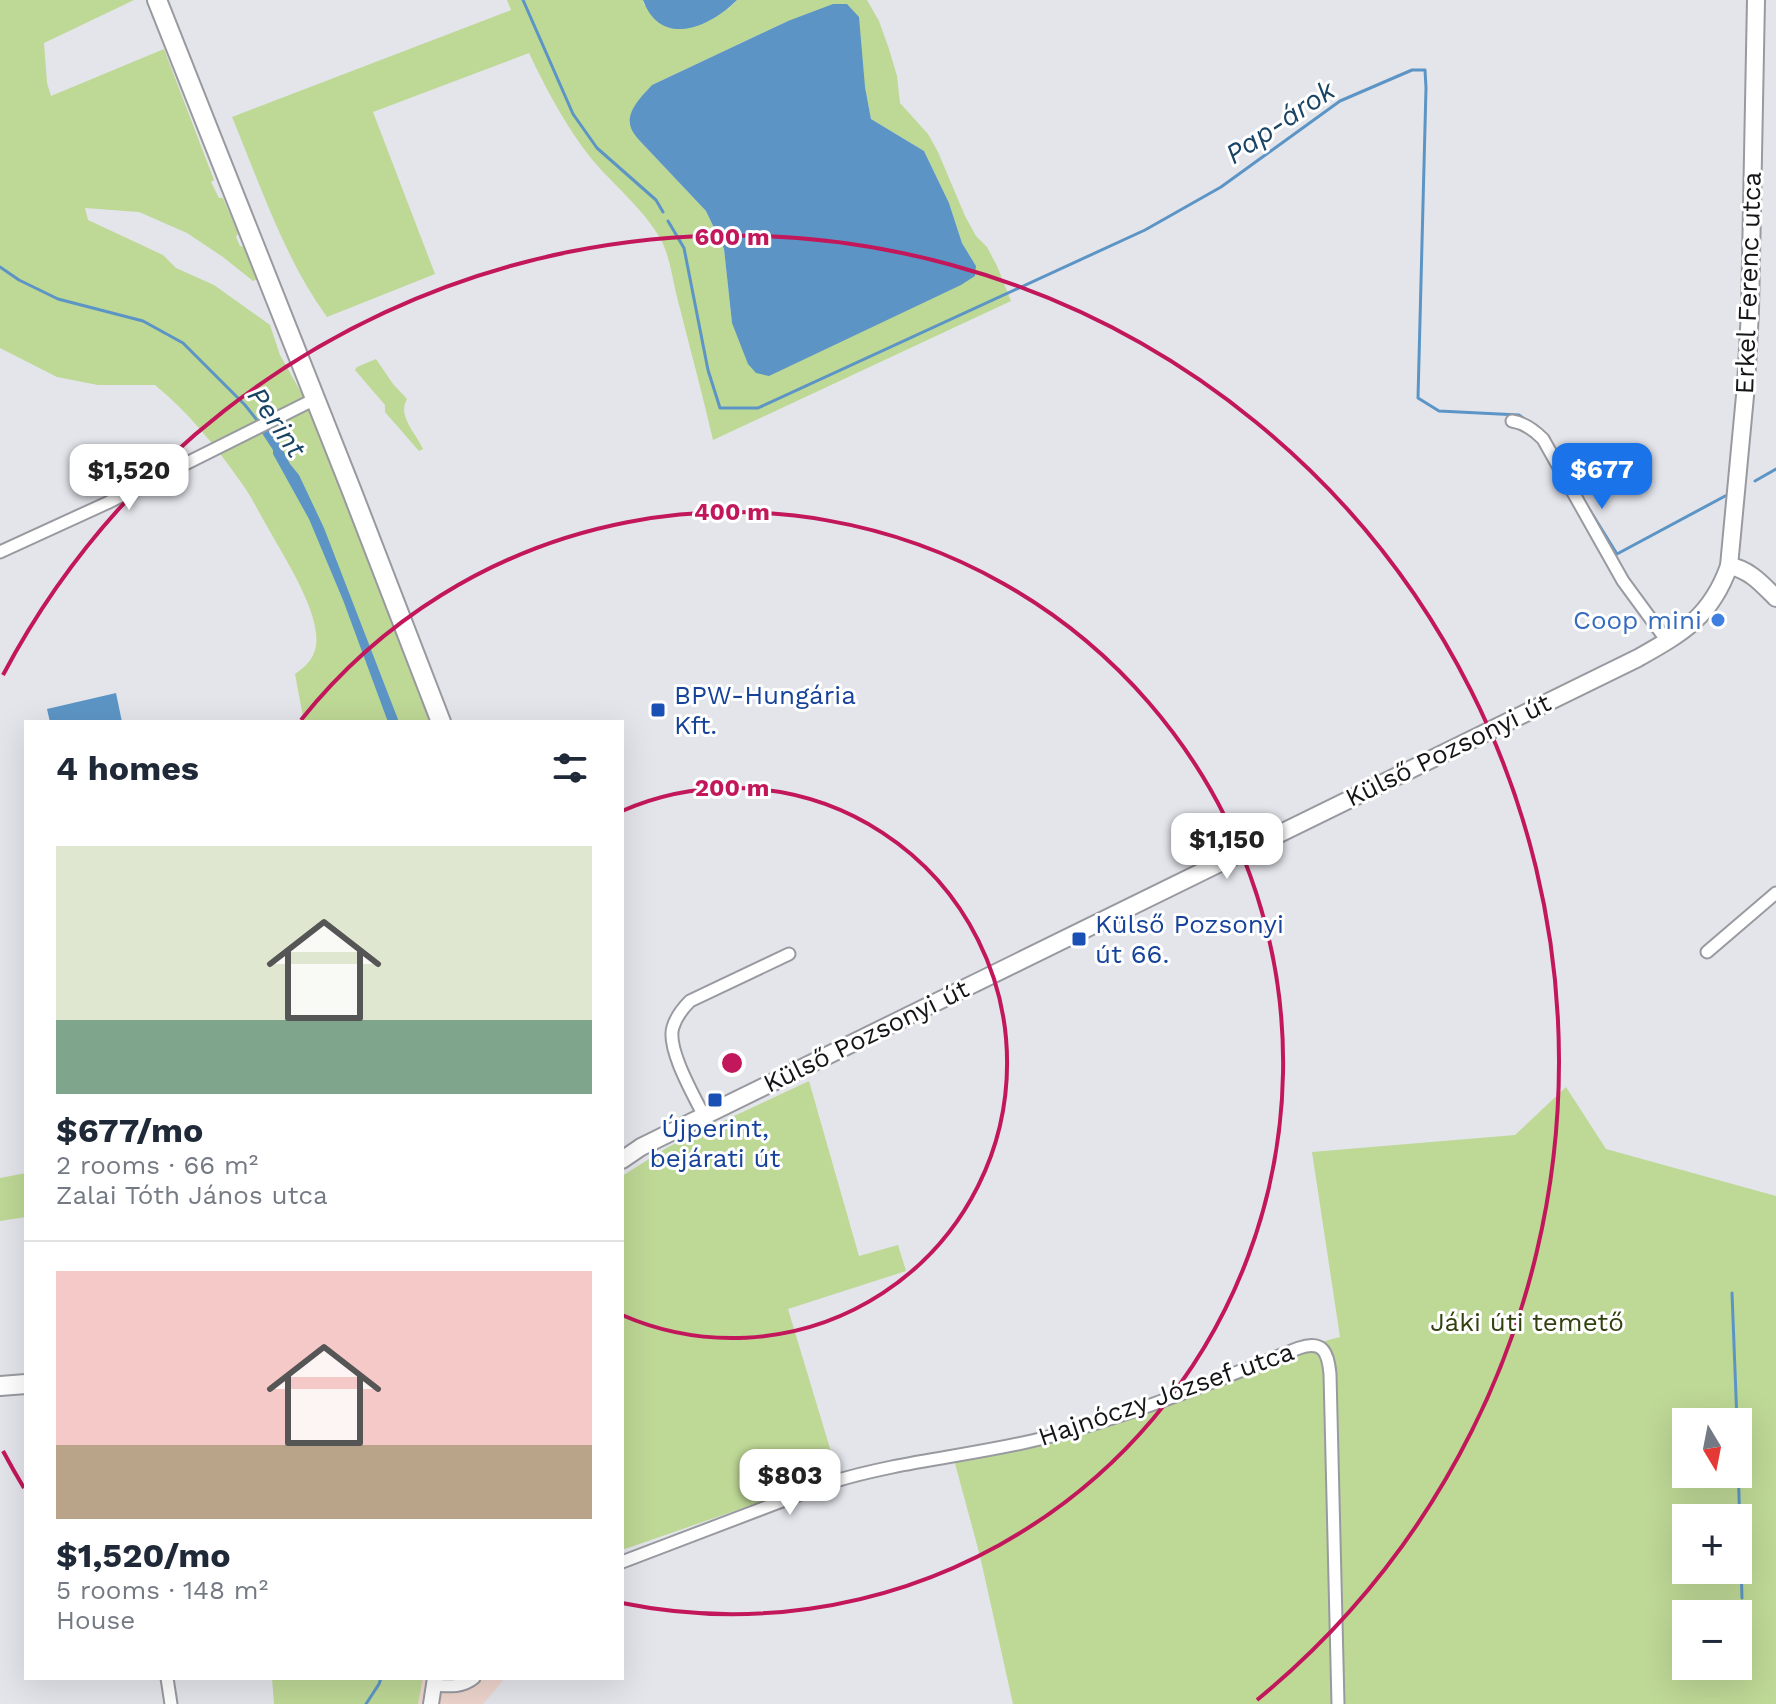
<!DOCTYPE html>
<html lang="en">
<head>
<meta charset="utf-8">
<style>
  body { margin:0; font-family:"Work Sans",sans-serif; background:#f2f2f3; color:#1f2937; height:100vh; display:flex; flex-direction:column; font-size:30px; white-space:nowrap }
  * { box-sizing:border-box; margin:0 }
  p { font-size:26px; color:#747a83 }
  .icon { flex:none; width:44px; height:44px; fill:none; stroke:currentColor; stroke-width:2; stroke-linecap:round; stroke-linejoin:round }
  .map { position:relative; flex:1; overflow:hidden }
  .side { position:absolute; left:24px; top:720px; width:600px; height:960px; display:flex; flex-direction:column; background:#fff; border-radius:0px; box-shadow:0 8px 32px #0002 }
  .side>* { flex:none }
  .needle { width:52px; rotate:170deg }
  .buttons { position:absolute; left:1672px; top:1408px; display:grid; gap:16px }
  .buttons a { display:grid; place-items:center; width:80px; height:80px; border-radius:0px; background:#fff; box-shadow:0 8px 32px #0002; font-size:40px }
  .price { position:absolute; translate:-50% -68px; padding:0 18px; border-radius:16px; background:#fff; color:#222; font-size:26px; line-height:52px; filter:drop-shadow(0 2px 4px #0008) }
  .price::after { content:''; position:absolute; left:50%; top:48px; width:24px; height:18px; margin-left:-12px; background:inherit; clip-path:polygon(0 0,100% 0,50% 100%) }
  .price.selected { background:#1a73e8; color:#fff }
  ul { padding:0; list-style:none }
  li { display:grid; align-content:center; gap:16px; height:424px; padding:0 32px }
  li+li { border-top:2px solid #e0e1e3 }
  li span { display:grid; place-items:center; height:248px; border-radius:0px; color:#555 }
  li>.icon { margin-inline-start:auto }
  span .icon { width:144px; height:144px; fill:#fffc; stroke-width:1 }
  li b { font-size:34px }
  h2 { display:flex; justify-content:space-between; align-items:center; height:96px; padding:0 32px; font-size:34px }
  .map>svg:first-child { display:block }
</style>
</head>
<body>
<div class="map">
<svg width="1776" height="1704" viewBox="0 0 1776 1704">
  <rect width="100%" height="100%" fill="#e3e5eb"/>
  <path fill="#eed5cd" d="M 423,1678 L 505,1678 L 483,1704 L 418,1704 Z"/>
  <g fill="#bed896" fill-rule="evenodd">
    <path d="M 0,0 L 134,0 L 44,43 L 47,83 L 51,96 L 164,49 L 214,180 L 211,182 L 219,198 L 223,198 L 238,233 L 236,237 L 240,246 L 244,247 L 258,279 L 253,281 L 223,257 L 187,233 L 139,212 L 85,208 L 88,220 L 163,255 L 176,268 L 214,285 L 270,325 L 280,355 L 319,424 L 434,722 L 304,722 L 295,674 C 306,666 313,660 316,646 C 321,613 284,557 268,528 C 259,513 251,495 240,481 C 216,446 187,411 155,385 L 98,385 L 57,377 L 0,348 Z"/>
    <path d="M 507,0 L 643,0 L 644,5 L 728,9 L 737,0 L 867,0 L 879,21 L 889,49 L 897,76 L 900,103 L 928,134 L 938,152 L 965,216 L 976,236 L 987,247 L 997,266 L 1011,301 L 713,440 C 702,392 689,345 677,297 C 672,277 670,256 660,238 C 643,209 617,188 596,164 C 570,134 546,89 529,53 L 373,112 L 435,274 L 327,317 C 284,258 260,184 232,117 L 511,10 ZM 788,21 L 865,87 L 871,119 L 924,151 L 949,203 L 962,243 L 976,266 L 732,323 L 724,249 L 706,211 L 639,140 L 640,99 L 652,85 Z"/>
    <path d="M 376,359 L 393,384 L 407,399 C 397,416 416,433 423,449 L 419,451 L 385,412 L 385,405 L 355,370 L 357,367 Z"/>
    <path d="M 809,1081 L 859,1256 L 898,1245 L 906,1271 L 788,1309 L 838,1475 L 625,1549 L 622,1548 L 622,1176 L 668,1147 Z"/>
    <path d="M 1566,1087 L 1606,1149 L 1776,1196 L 1776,1704 L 1013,1704 L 980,1556 L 953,1456 L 1042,1439 L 1299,1348 L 1340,1337 L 1312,1152 L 1515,1135 ZM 1686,1422 L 1738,1422 L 1738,1474 L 1686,1474 ZM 1686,1518 L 1738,1518 L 1738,1570 L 1686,1570 ZM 1686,1614 L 1738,1614 L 1738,1666 L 1686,1666 Z"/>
    <path d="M 26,1173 L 26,1217 L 0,1221 L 0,1178 Z"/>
    <path d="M 272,1678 L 423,1678 L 418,1704 L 274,1704 Z"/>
  </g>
  <g fill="#5c95c5">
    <path d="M 643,0 L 737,0 C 710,27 661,49 643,0 Z"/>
    <path d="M 833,4 L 847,4 L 859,17 L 865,87 L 871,119 L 924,151 L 949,203 L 962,243 L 976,266 L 975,276 L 961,285 L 769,376 L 756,373 L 748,364 L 732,323 L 724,249 L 706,211 L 639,140 C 636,136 633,133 631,128 C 625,112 642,96 652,85 L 788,21 Z"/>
    <path d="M 265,420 L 272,429 L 290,464 L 299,475 L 324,528 L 399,722 L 388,722 L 343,600 L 309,519 L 273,454 L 273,450 L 256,424 Z"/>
    <path d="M 116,693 L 122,722 L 50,722 L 47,709 Z"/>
  </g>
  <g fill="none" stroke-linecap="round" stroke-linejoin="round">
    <g stroke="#5c95c5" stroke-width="3">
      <path d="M 523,0 L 573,114 L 597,148 L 656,200 L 663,212"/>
      <path d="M 668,221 L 684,248 L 708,370 L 720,408 L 758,408 L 1145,230 L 1221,187 L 1340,101 L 1412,70 L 1425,70 L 1426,88 L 1418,398 L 1439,411 L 1519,415 L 1526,420"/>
      <path d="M 0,267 L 19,280 L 58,299 L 143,321 L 183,343 L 245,405 L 260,424"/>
      <path d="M 1755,481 L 1776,469"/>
      <path d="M 1581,496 L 1617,554 L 1727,495"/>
      <path d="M 1732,1293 L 1737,1422"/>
      <path d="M 1738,1462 L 1742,1598"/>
      <path d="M 366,1704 L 379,1684 L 381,1678"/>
    </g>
    <defs>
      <g id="minor">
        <path d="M 1512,421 C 1525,423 1534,430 1543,439 L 1623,581 L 1667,641"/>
        <path d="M 0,552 L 107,503 L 315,399"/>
        <path d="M 1707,952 L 1776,893"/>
        <path d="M 704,1116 C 694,1096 666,1048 673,1027 C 676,1017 682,1009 690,1001 L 789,954"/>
        <path d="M 622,1562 L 832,1482 C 900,1461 971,1456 1040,1439 C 1129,1417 1214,1381 1299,1348 C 1323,1340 1328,1352 1330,1374 L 1338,1704"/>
        <path d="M 167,1678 L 171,1704"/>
        <path d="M 433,1685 C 448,1686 462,1688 474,1678"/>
      </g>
      <path id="tertiary" d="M 431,1704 L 435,1678"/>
      <g id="secondary">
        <path d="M 1729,566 C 1749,569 1762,584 1776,598"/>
        <path d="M 622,1160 L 641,1147 L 704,1116 L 1638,658 C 1682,633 1711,617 1729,566 L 1746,385 L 1750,311 L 1756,0"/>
      </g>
      <g id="primary">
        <path d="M 157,0 L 351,489 L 441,722"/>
        <path d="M 0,1386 L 26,1384"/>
      </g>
    </defs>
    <use href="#minor" stroke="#989aa0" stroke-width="15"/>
    <use href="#tertiary" stroke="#989aa0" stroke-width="18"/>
    <use href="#secondary" stroke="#989aa0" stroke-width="20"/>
    <use href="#primary" stroke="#989aa0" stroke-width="22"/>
    <use href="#minor" stroke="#fff" stroke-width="11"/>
    <use href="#tertiary" stroke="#fff" stroke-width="14"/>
    <use href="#secondary" stroke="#fff" stroke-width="16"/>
    <use href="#primary" stroke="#fff" stroke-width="18"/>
  </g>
  <g fill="none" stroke="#c2185b" stroke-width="4">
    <path d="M622 811A275 275 0 1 1 622 1315"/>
    <path d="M301 720A551 551 0 1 1 622 1603"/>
    <path d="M24 1488A826 826 0 0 1 3 1451M3 675A826 826 0 1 1 1257 1700"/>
  </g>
  <circle fill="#3f7fe0" stroke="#fff" stroke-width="3" cx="1718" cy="620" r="8"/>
  <g fill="#1a4fb4" stroke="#fff" stroke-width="3">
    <rect x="650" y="702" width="16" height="16" rx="4"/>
    <rect x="1071" y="931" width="16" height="16" rx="4"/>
    <rect x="707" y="1092" width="16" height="16" rx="4"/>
  </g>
  <g text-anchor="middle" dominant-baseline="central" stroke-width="6" stroke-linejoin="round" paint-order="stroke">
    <g font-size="26" fill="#151518" stroke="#fff">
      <text transform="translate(1748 283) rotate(-88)">Erkel Ferenc utca</text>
      <text transform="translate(1448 750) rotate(-26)">Külső Pozsonyi út</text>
      <text transform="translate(866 1036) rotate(-26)">Külső Pozsonyi út</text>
      <text transform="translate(1166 1394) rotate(-19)">Hajnóczy József utca</text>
    </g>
    <g font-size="26" fill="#366cbe" stroke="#fff" text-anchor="end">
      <text x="1702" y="620">Coop mini</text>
    </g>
    <g font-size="26" fill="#164399" stroke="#fff" text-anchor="start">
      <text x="674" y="695">BPW-Hungária<tspan x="674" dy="30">Kft.</tspan></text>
      <text x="1095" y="924">Külső Pozsonyi<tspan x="1095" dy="30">út 66.</tspan></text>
      <text x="715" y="1128" text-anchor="middle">Újperint,<tspan x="715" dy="30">bejárati út</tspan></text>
    </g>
    <g font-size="26" fill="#314110" stroke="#fff">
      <text x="1527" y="1322">Jáki úti temető</text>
    </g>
    <g font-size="28" font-style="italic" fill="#184364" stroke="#fff">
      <text transform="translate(1280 122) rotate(-34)">Pap-árok</text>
      <text transform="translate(277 422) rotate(55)">Perint</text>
    </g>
  </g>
  <circle cx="732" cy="1063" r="12" fill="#c2185b" stroke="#fff" stroke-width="4"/>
  <g font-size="24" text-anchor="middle" font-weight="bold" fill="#c2185b" stroke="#fff" stroke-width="6" stroke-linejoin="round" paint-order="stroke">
    <text x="732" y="245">600 m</text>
    <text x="732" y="520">400 m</text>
    <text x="732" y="796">200 m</text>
  </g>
</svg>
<div class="buttons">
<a><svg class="needle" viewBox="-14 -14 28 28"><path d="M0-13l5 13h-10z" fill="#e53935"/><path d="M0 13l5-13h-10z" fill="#747a83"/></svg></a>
<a>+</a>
<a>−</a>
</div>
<b class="price selected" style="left:1602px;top:511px">$677</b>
<b class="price" style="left:129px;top:512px">$1,520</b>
<b class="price" style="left:1227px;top:881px">$1,150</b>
<b class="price" style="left:790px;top:1517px">$803</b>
<section class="side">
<h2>4 homes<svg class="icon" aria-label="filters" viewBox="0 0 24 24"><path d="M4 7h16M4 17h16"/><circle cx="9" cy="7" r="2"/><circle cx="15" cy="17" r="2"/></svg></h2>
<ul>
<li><span style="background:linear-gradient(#dfe7d0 70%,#7fa58c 0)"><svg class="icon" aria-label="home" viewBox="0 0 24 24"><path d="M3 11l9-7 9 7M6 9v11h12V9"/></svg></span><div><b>$677/mo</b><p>2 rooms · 66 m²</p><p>Zalai Tóth János utca</p></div></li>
<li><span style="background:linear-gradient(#f6c9c9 70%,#b9a48a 0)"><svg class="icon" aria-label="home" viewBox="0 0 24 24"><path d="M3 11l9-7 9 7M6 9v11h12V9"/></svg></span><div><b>$1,520/mo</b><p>5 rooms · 148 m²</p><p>House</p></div></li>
</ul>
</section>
</div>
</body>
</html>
